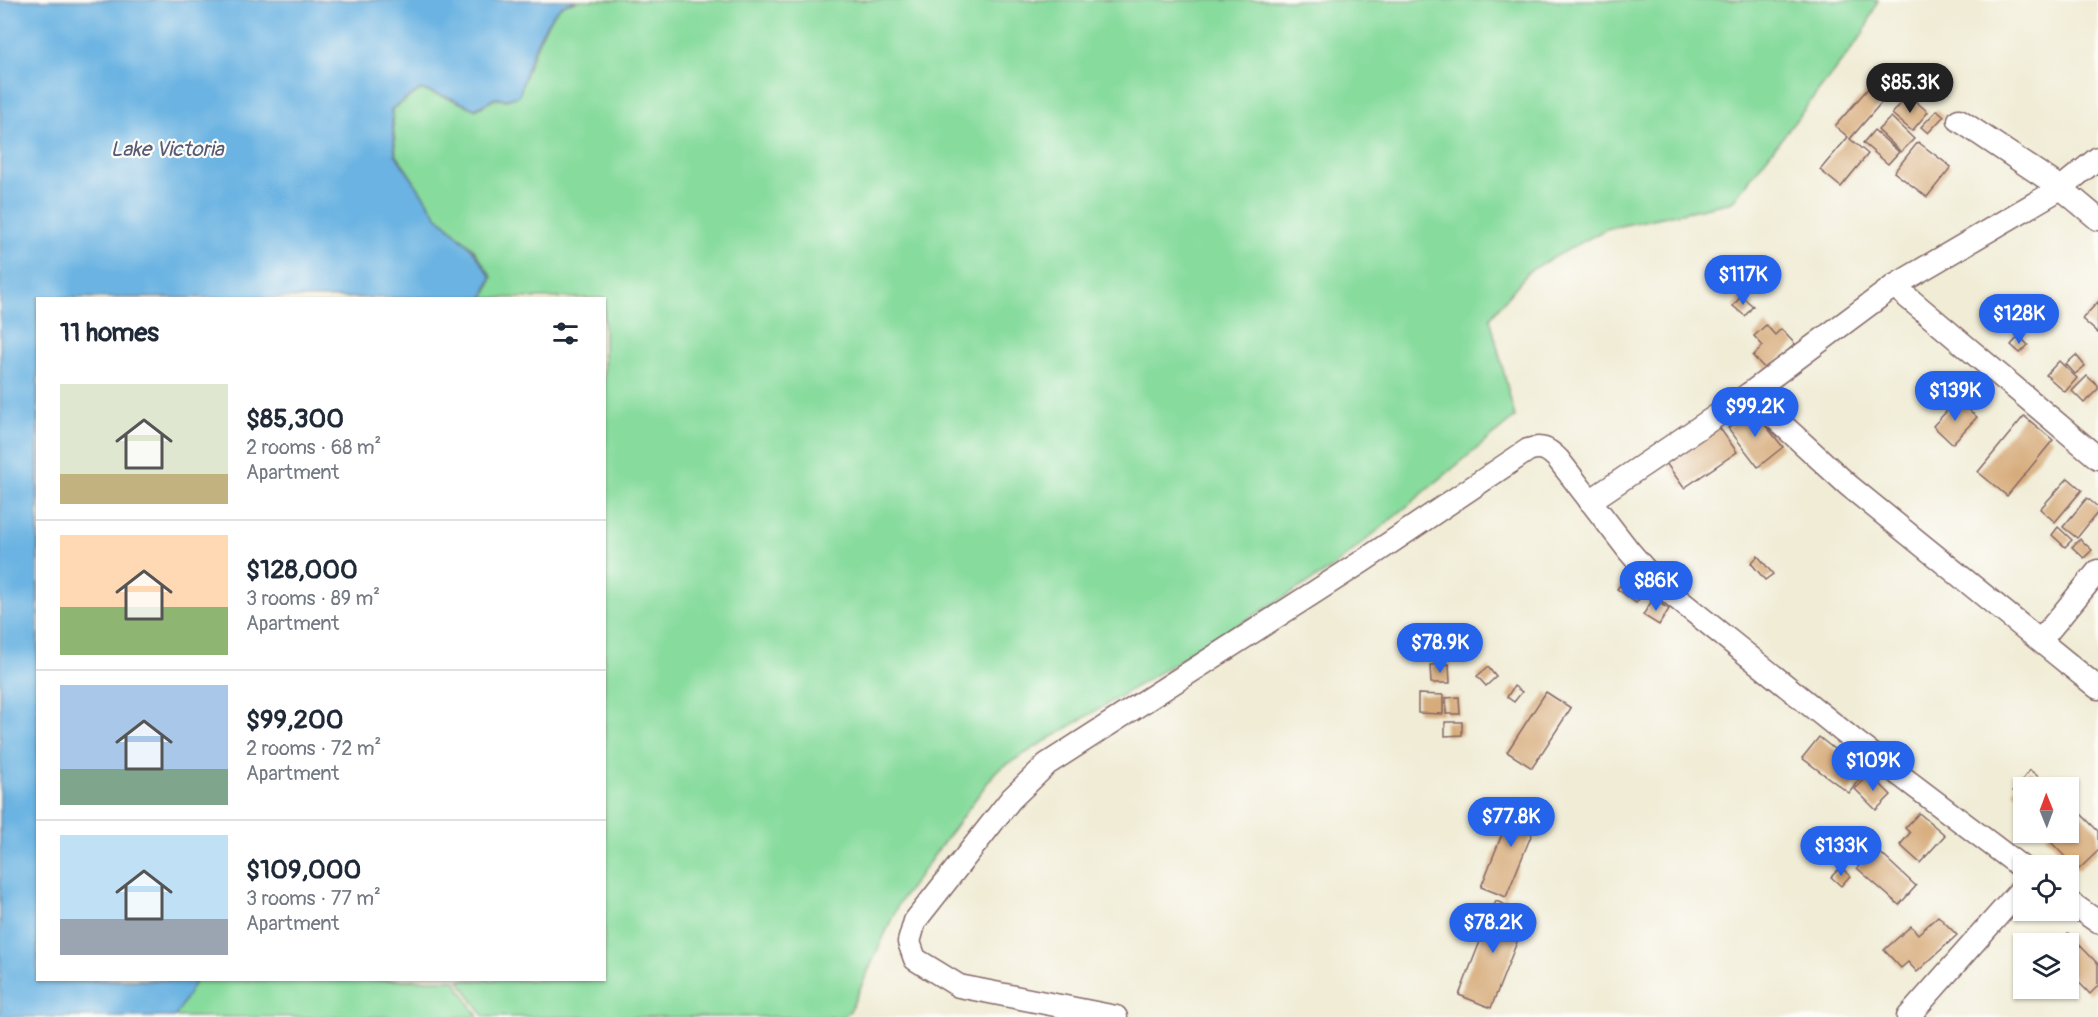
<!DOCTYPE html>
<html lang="en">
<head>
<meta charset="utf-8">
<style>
  body { margin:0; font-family:Pangolin,sans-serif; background:#f6f6f7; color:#1f2937; height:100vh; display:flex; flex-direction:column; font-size:22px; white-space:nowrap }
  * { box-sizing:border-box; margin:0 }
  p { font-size:20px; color:#747a83 }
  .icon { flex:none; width:33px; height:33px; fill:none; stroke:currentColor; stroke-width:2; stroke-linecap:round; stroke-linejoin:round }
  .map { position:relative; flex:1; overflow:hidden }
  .sheet { position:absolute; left:36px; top:297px; width:570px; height:684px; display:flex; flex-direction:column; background:#fff; border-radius:0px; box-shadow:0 2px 4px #0004 }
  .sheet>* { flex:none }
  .needle { width:39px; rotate:359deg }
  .controls { position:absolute; left:2013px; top:777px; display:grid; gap:12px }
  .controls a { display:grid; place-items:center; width:66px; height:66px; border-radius:0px; background:#fff; box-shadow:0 2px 4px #0004; font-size:30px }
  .price { position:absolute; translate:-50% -51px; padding:0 14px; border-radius:21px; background:#2563eb; color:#fff; font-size:20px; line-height:39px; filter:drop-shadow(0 2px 3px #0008) }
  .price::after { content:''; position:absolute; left:50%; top:36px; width:18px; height:14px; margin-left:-9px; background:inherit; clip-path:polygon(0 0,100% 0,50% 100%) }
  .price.active { background:#222; color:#fff }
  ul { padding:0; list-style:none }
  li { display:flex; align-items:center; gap:18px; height:150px; padding:0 24px }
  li+li { border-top:2px solid #e0e1e3 }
  li span { display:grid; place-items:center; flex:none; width:168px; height:120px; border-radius:0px; color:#555 }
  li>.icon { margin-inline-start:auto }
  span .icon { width:72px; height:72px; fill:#fffc; stroke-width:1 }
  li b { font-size:26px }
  h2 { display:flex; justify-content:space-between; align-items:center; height:72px; padding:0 24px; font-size:26px }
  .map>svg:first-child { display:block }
</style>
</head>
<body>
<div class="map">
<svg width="2098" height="1017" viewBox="0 0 2098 1017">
  <rect width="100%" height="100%" fill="#fdfcf7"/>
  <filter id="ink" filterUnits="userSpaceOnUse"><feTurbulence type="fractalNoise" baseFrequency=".0167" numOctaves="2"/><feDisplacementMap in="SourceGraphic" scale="12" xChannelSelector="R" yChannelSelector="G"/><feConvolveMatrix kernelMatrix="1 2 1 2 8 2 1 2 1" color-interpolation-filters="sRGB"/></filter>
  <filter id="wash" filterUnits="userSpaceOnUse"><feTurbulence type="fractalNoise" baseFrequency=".008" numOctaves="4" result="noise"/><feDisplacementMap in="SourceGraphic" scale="24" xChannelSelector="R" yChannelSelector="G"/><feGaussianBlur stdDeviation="1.35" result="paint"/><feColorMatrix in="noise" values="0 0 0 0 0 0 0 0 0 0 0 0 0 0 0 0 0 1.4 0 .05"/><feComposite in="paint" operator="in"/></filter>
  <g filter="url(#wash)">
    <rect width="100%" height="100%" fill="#f0ecd6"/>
    <g fill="#87db9d" stroke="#687d64" stroke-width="1.5">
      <path d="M 580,0 L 1878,0 L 1863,34 L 1732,202 L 1606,229 L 1529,271 L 1490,318 L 1515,417 L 1331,569 L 996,771 L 899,903 L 850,1011 L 842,1017 L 484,1017 L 459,980 L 604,980 L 604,298 L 485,298 L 492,277 L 473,248 L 437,216 L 396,154 L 392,110 L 421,90 L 451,99 L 476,110 L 495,99 L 507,100 L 519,96 C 526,73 543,21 562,6 C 566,3 575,2 580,0 Z"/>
      <path d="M 196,980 L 455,980 L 478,1017 L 175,1017 Z"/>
    </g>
    <path fill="#6bb3e2" stroke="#5a6986" stroke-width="1.5" d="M 0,0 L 577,0 C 571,2 564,3 560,7 C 539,27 526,68 519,96 L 507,99 L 495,98 L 475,109 L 451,98 L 420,89 L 391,109 L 395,154 L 437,216 L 472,249 L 491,277 L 483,298 L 38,298 L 38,980 L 196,980 L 175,1017 L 0,1017 Z"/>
    <g id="blocks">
      <g fill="#d7ac7b">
        <path d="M 1879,76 L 1892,87 L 1895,84 L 1904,92 L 1895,103 L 1887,96 L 1850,139 L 1868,154 L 1841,187 L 1820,170 L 1848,137 L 1835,126 Z"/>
        <path d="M 1913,99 L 1928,112 L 1912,131 L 1892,114 L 1902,102 L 1907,106 Z"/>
        <path d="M 1937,110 L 1944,116 L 1928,133 L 1921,127 Z"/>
        <path d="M 1891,117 L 1914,139 L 1901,152 L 1878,130 Z"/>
        <path d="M 1874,130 L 1899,152 L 1888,164 L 1863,143 Z"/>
        <path d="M 1918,142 L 1951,167 L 1927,197 L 1894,172 Z"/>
        <path d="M 1741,296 L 1753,306 L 1745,316 L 1733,306 Z"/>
        <path d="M 2098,302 L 2098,333 L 2082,319 Z"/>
        <path d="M 1766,325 L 1775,335 L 1781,329 L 1795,344 L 1767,371 L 1753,356 L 1763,346 L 1754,336 Z"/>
        <path d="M 2019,336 L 2028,345 L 2020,353 L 2011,345 Z"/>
        <path d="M 2076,355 L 2085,366 L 2075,374 L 2066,364 Z"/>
        <path d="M 2059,361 L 2077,378 L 2065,392 L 2046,375 Z"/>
        <path d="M 2087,376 L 2098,386 L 2098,389 L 2084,403 L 2072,391 Z"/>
        <path d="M 1957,400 L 1977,417 L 1952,444 L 1933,426 Z"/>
        <path d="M 1752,409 L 1783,447 L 1758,467 L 1728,428 Z"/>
        <path d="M 2024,416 L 2053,440 L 2007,496 L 1978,472 Z"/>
        <path d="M 1719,427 L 1737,452 L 1684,488 L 1666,463 Z"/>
        <path d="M 2068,478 L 2082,490 L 2055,522 L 2040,509 Z"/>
        <path d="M 2087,498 L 2098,507 L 2098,512 L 2077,538 L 2063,527 Z"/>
        <path d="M 2058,527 L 2072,540 L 2065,547 L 2052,535 Z"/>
        <path d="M 2080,539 L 2092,550 L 2084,558 L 2072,547 Z"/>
        <path d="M 1758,556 L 1773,574 L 1765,580 L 1751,563 Z"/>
        <path d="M 1624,581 L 1642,595 L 1636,603 L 1617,589 Z"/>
        <path d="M 1653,599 L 1669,609 L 1659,625 L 1643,615 Z"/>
        <path d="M 1449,664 L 1450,683 L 1431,683 L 1430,665 Z"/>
        <path d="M 1488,667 L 1496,677 L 1486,686 L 1477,676 Z"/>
        <path d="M 1514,686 L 1522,692 L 1514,702 L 1507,697 Z"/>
        <path d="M 1546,692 L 1571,708 L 1532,768 L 1507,752 Z"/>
        <path d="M 1418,694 L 1443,695 L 1443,714 L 1418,713 Z"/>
        <path d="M 1459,697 L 1460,714 L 1446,714 L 1446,698 Z"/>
        <path d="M 1445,722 L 1462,722 L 1462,735 L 1445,736 Z"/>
        <path d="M 1819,737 L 1864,773 L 1849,793 L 1802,758 Z"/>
        <path d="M 2030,770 L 2052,788 L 2024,788 L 2024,800 L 2013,791 Z"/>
        <path d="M 1870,774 L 1891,795 L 1876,810 L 1855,789 Z"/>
        <path d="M 1516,799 L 1542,809 L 1506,897 L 1481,887 Z"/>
        <path d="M 2075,808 L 2098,831 L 2098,851 L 2078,870 L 2045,836 L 2049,832 L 2068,832 L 2068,814 Z"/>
        <path d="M 1919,813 L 1945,835 L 1920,863 L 1900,845 L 1910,833 L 1905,828 Z"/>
        <path d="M 1875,848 L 1916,886 L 1899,905 L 1857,868 Z"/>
        <path d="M 1841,867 L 1850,876 L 1841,886 L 1831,877 Z"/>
        <path d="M 1496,901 L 1528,914 L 1491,1008 L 1459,995 Z"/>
        <path d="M 1938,916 L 1957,935 L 1917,972 L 1908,962 L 1901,968 L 1884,950 L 1911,926 L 1918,934 Z"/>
        <path d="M 2068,933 L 2098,964 L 2098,986 L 2090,994 L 2068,971 L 2068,944 L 2056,944 Z"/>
      </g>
    </g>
  </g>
  <g filter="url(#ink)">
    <use href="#blocks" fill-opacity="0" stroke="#846767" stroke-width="1.5"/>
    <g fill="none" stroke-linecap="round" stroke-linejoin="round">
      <defs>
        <g id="minor">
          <path d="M 1959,120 L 2061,188 L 2098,158"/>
          <path d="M 1894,286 L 2098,458"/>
          <path d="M 1749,394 L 1848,485 L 2098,688"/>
          <path d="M 1590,501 L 1749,394 L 1894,286 L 2061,188 L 2098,219"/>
          <path d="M 2041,640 L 2098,571"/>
          <path d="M 2068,901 L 2098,922"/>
          <path d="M 1116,1017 L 959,986 L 915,959 L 909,942 L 915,921 L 1011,799 L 1047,764 L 1363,561 L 1528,450 C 1541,445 1548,449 1558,459 L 1629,551 L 1654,580 L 1856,742 L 2024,869"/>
          <path d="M 1908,1017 L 2024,886"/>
        </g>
      </defs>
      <use href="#minor" stroke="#846767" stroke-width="25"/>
      <use href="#minor" stroke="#fff" stroke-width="22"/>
    </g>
  </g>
  <g text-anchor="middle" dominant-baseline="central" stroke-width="4.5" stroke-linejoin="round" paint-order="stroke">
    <g font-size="21" font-style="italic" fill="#575a74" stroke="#fdfcf7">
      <text x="167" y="149">Lake Victoria</text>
    </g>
  </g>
</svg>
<div class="controls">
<a><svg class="needle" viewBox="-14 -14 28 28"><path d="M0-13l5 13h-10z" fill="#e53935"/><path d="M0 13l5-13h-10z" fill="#747a83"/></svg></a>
<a><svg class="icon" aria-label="locate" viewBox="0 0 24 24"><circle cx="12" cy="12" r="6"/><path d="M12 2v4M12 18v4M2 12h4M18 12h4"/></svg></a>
<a><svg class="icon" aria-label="layers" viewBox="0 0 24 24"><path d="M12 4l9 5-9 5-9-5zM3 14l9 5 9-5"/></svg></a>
</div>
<b class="price active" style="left:1910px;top:114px">$85.3K</b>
<b class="price" style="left:1743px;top:306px">$117K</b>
<b class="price" style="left:2019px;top:345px">$128K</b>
<b class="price" style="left:1955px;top:422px">$139K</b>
<b class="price" style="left:1755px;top:438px">$99.2K</b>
<b class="price" style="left:1656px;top:612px">$86K</b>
<b class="price" style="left:1440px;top:674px">$78.9K</b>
<b class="price" style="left:1873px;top:792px">$109K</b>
<b class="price" style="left:1511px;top:848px">$77.8K</b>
<b class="price" style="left:1841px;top:877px">$133K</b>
<b class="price" style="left:1493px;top:954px">$78.2K</b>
<section class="sheet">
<h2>11 homes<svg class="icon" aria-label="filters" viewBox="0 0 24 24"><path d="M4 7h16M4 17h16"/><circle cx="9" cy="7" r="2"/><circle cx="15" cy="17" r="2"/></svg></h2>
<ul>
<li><span style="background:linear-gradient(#dfe7d0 75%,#c2b280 0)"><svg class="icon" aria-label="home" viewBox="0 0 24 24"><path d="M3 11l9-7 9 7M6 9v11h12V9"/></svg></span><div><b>$85,300</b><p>2 rooms · 68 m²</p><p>Apartment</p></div></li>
<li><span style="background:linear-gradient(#ffd9b3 60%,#8fb573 0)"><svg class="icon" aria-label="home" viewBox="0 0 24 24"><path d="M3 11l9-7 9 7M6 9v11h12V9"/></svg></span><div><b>$128,000</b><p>3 rooms · 89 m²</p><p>Apartment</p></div></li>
<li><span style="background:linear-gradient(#a9c7e8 70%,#7fa58c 0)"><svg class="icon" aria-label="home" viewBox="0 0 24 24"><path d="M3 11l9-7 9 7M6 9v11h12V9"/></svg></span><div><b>$99,200</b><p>2 rooms · 72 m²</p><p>Apartment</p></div></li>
<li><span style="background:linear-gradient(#bfe0f5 70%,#9aa5b1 0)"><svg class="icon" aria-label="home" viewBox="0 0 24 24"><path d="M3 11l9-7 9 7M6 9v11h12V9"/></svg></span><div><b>$109,000</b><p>3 rooms · 77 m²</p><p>Apartment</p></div></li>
</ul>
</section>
</div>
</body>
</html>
